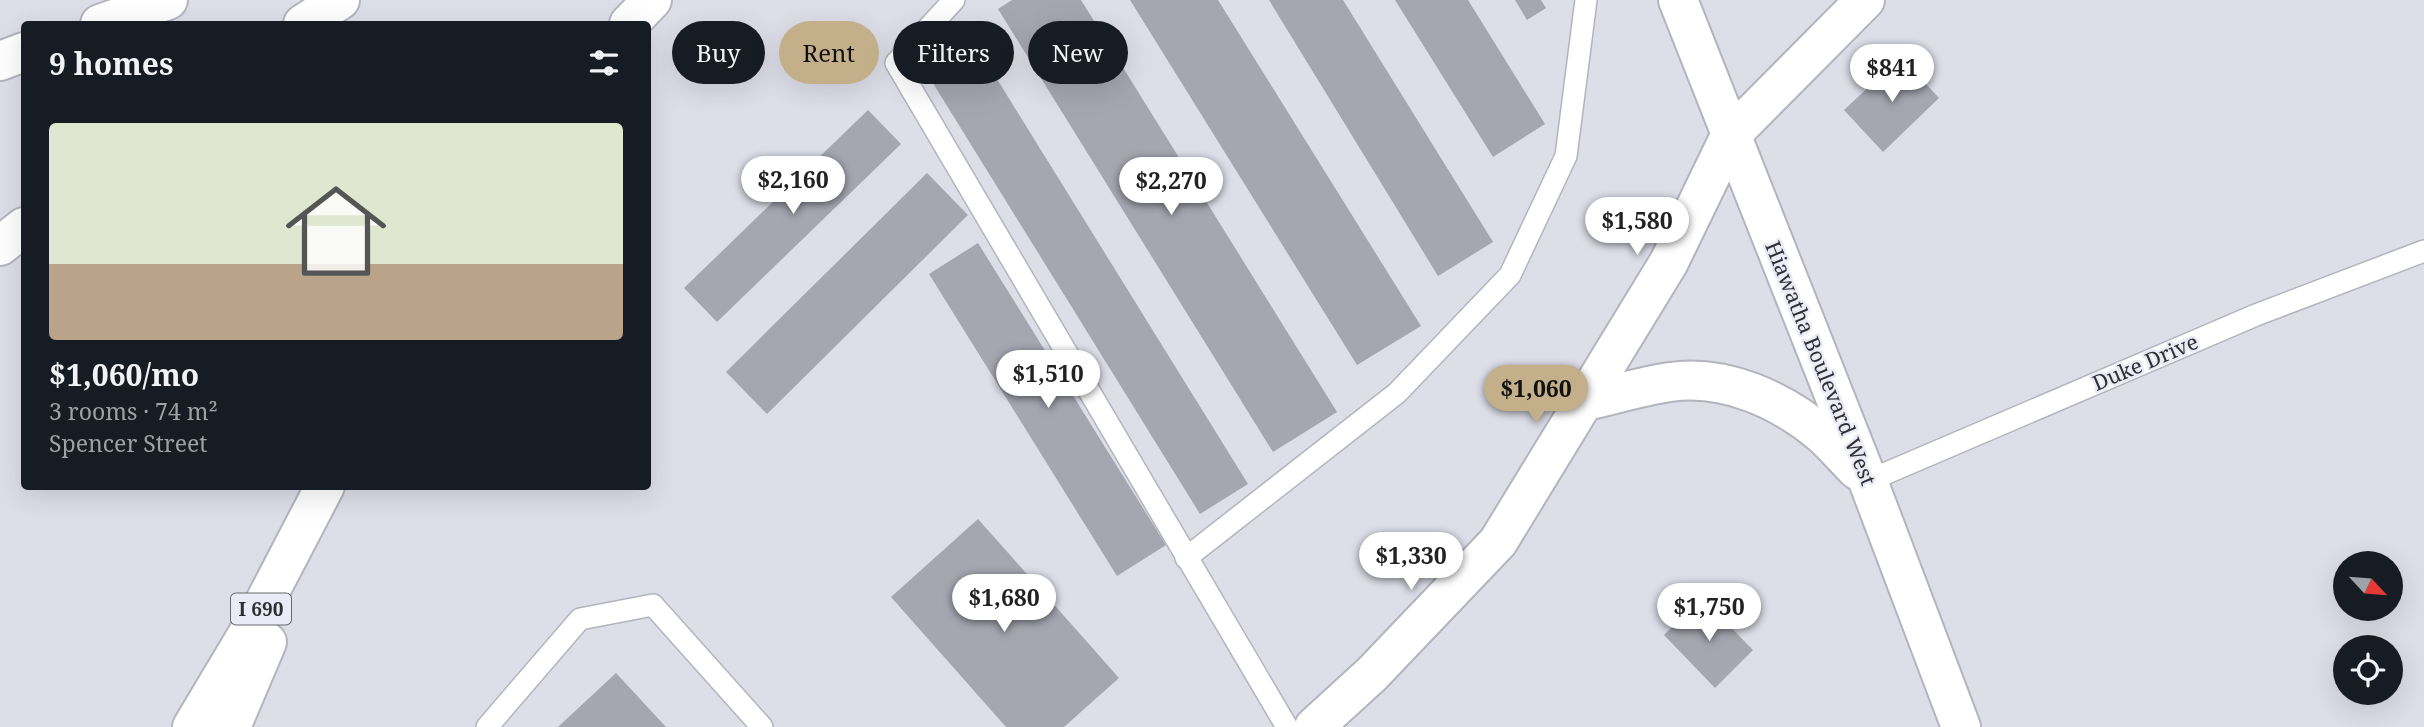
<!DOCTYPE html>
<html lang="en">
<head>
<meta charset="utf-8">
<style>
  body { margin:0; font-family:"Noto Serif",serif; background:#20242c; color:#f1f3f6; height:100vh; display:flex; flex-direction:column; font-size:26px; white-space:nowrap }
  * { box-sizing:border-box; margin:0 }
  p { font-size:23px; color:#9ea1a6 }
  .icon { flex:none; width:38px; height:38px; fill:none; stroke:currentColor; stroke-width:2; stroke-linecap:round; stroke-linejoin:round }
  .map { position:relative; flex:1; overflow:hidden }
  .side { position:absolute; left:21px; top:21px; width:630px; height:469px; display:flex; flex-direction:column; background:#171b24; border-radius:7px; box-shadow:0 7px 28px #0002 }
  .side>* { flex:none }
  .top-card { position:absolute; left:672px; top:21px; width:665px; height:63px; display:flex; gap:14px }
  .needle { width:46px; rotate:116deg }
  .fabs { position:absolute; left:2333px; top:551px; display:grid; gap:14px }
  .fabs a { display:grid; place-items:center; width:70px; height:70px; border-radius:50%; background:#171b24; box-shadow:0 7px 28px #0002; font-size:35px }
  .price { position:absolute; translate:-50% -60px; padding:0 16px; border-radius:24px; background:#fff; color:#222; font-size:23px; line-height:46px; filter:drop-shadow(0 2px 4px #0008) }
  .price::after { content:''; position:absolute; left:50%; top:42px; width:21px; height:16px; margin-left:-10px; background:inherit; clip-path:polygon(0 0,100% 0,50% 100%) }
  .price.active { background:#c3af89; color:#111 }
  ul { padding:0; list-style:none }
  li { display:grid; align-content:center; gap:14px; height:371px; padding:0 28px }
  li span { display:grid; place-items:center; height:217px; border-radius:7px; color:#555 }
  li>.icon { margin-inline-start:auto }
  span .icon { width:126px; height:126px; fill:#fffc; stroke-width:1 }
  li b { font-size:30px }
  h2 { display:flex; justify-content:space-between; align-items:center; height:84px; padding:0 28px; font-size:30px }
  .pill { padding:0 24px; border-radius:32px; background:#171b24; box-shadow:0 7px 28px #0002; font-size:24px; line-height:63px }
  .pill.active { background:#c3af89; color:#111 }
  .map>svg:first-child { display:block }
</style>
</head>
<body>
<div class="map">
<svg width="2424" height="727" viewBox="0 0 2424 727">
  <rect width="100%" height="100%" fill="#dddee8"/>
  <g fill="#a5a6b0">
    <path d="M 1012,0 L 1081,0 L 1337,412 L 1273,452 L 998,9 Z"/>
    <path d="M 1130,0 L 1218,0 L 1421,326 L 1357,365 Z"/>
    <path d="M 1269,0 L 1343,0 L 1493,242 L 1438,276 Z"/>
    <path d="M 1395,0 L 1468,0 L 1545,124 L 1493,157 Z"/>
    <path d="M 1515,0 L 1541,0 L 1546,8 L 1527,20 Z"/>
    <path d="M 974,42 L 1248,484 L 1200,514 L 926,72 Z"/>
    <path d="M 1901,57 L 1939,98 L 1883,152 L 1844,110 Z"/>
    <path d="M 868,110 L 901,144 L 717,322 L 684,288 Z"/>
    <path d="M 927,173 L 968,215 L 767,414 L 726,372 Z"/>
    <path d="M 978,243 L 1166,545 L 1117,576 L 929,274 Z"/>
    <path d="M 978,519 L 1119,678 L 1064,727 L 1006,727 L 891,597 Z"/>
    <path d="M 1702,598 L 1753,650 L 1715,688 L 1664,635 Z"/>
    <path d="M 616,673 L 666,727 L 558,727 Z"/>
  </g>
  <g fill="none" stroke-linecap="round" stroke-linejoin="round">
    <defs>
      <g id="service">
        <path d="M 954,0 L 896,63 L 1287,727"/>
        <path d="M 1868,481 L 2256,315 L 2424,251"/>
        <path d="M 1186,558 L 1397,393 L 1510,275 L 1566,156 L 1586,0"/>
        <path d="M 487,727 L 580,619 L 653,605 L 762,727"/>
      </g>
      <path id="secondary" d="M 1314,727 L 1372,674 L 1498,542 L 1669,262 L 1730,136"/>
      <g id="primary">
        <path d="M 1678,0 L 1868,481 L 1961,727"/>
        <path d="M 1730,136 L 1865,0"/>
        <path d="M 1586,401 C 1613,395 1642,386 1670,382 C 1725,374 1782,400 1823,435 C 1835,446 1846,459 1857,470"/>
      </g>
      <g id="motorway">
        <path d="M 100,24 L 168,0"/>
        <path d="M 303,24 L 340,0"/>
        <path d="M 629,24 L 652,0"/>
        <path d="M 0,61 L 24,52"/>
        <path d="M 0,246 L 24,227"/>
        <path d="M 192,727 L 250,630 L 325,486"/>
        <path d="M 231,727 L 267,642"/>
      </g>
    </defs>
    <use href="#service" stroke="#b3b4be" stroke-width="24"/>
    <use href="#secondary" stroke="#b3b4be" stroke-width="42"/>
    <use href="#primary" stroke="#b3b4be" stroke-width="42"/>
    <use href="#motorway" stroke="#b3b4be" stroke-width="42"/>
    <use href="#service" stroke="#fff" stroke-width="21"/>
    <use href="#secondary" stroke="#fff" stroke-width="38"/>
    <use href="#primary" stroke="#fff" stroke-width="38"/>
    <use href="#motorway" stroke="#fff" stroke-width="38"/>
  </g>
  <g text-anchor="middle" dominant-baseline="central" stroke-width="5" stroke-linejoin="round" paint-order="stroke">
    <rect fill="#eaebf6" stroke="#68686e" stroke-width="2" x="231" y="593.5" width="60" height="31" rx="5"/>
    <g font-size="19" font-weight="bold" fill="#303034">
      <text x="261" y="609">I 690</text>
    </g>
    <g font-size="21" fill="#303034" stroke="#eaebf6">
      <text transform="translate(2145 362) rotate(-23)">Duke Drive</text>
      <text transform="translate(1821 363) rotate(68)">Hiawatha Boulevard West</text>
    </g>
  </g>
</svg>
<div class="fabs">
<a><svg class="needle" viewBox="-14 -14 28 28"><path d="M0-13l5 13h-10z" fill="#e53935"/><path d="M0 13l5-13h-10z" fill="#9ea1a6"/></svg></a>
<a><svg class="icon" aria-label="locate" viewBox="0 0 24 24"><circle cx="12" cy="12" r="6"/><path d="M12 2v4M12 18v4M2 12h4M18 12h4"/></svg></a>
</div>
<b class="price" style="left:1892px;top:104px">$841</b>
<b class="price" style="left:793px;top:216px">$2,160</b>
<b class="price" style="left:1171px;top:217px">$2,270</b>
<b class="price" style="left:1637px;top:257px">$1,580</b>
<b class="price" style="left:1048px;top:410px">$1,510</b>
<b class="price active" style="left:1536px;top:425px">$1,060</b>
<b class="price" style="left:1411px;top:592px">$1,330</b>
<b class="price" style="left:1004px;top:634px">$1,680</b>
<b class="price" style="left:1709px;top:643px">$1,750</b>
<div class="top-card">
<a class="pill">Buy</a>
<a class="pill active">Rent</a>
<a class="pill">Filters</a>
<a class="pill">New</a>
</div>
<section class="side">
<h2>9 homes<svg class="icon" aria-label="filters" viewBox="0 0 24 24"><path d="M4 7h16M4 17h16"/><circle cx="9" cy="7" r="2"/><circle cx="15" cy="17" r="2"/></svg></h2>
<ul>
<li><span style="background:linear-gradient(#dfe7d0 65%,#b9a48a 0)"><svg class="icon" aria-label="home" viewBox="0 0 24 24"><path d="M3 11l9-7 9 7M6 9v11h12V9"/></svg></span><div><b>$1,060/mo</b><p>3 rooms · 74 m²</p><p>Spencer Street</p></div></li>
</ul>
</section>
</div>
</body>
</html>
